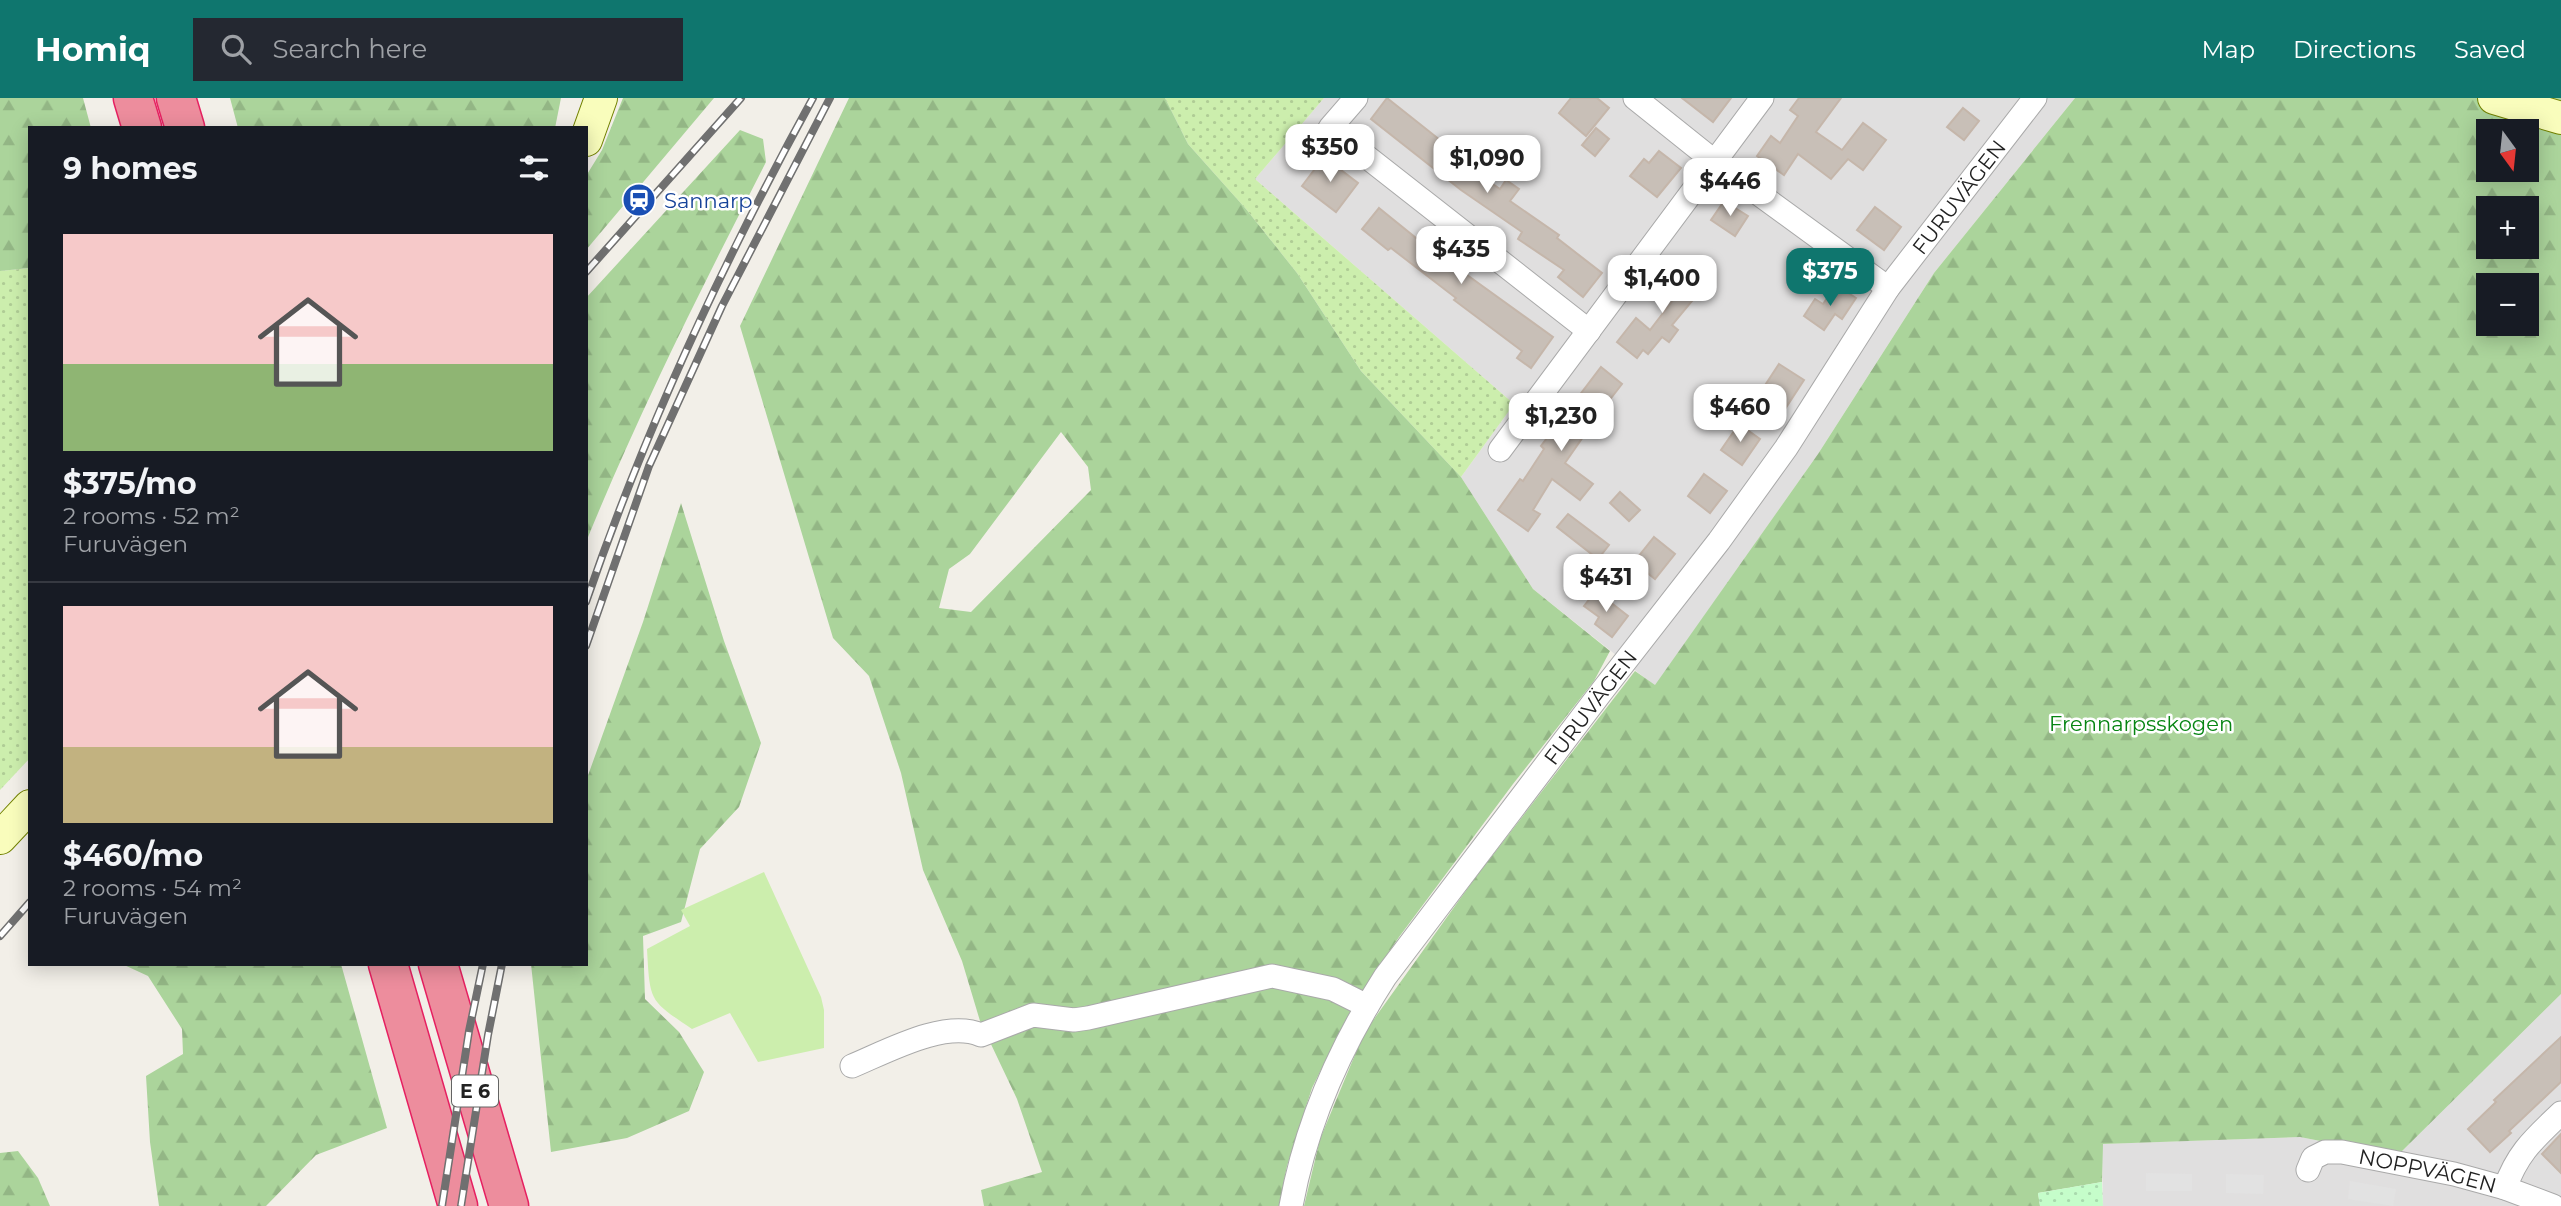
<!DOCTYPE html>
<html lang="en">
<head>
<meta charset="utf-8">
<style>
  body { margin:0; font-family:Montserrat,sans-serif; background:#242831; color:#f1f3f6; height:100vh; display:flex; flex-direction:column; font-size:26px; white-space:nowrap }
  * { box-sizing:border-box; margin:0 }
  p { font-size:23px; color:#9ea1a6 }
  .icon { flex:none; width:38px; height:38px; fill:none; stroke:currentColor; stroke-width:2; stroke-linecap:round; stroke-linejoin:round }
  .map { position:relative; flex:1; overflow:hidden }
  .side { position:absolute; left:28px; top:28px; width:560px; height:840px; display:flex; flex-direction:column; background:#171b24; border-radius:0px; box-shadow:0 4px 18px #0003 }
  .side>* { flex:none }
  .needle { width:46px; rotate:165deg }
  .tools { position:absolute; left:2476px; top:21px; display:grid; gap:14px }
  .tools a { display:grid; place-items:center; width:63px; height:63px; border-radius:0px; background:#171b24; box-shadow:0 4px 18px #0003; font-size:35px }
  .price { position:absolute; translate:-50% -60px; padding:0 16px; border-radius:14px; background:#fff; color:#222; font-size:23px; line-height:46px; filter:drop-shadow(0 2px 4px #0008) }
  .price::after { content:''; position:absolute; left:50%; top:42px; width:21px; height:16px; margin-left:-10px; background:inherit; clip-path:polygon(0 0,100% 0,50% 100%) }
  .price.current { background:#0f766e; color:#fff }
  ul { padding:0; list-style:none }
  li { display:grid; align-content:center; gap:14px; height:371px; padding:0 35px }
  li+li { border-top:2px solid #363941 }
  li span { display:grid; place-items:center; height:217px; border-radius:0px; color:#555 }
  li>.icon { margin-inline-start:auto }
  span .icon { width:126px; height:126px; fill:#fffc; stroke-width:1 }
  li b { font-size:30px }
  h2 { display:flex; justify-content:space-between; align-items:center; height:84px; padding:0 35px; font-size:30px }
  header { display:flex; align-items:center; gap:42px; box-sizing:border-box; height:98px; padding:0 35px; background:#0f766e; color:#fff }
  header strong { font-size:33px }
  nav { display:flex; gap:38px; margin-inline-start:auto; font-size:24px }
  .search { width:490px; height:63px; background:#242831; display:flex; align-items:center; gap:18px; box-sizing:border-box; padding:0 24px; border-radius:0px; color:#9ea1a6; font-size:26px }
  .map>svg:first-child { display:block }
</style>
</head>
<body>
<header>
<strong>Homiq</strong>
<div class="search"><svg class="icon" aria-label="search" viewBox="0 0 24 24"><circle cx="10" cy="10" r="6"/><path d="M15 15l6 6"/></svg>Search here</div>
<nav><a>Map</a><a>Directions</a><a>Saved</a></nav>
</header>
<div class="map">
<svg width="2561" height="1108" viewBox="0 0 2561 1108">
  <defs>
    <pattern id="grass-dots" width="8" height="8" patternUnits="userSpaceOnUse" patternTransform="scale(1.75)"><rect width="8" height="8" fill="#cceead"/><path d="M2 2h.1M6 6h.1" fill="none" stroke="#afcc95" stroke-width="1.8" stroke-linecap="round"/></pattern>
    <pattern id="forest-firs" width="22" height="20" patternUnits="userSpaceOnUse" patternTransform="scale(1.75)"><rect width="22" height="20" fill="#abd49b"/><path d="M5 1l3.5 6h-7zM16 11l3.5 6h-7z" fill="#93b685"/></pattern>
    <pattern id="park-dots" width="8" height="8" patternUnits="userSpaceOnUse" patternTransform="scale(1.75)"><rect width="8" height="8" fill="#c5fdca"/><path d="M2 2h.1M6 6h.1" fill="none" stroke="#a9d9ad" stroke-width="1.8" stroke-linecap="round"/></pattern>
  </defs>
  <rect width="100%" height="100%" fill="#f2efe8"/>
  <g fill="#e0dfdf">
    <path d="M 1324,0 L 2075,0 L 1934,175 L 1818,356 L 1655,588 L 1533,491 L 1461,379 L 1514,306 L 1255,81 Z"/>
    <path d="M 2561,896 L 2561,1108 L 2103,1108 L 2102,1046 L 2300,1039 L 2397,1058 Z"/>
  </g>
  <g fill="url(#grass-dots)">
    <path d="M 1165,0 L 1324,0 L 1255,81 L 1514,306 L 1461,379 L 1361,273 L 1297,175 L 1246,111 L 1188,46 Z"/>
    <path d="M 30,170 L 30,660 L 0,692 L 0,173 Z"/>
  </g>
  <g fill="url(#forest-firs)" fill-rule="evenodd">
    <path d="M 0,0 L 83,0 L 91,30 L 30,30 L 30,170 L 0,173 Z"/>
    <path d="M 230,0 L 561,0 L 555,30 L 238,30 Z"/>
    <path d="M 623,0 L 714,0 L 586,152 L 586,78 L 602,52 Z"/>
    <path d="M 849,0 L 1165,0 L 1188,46 L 1246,111 L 1297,175 L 1361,273 L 1461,379 L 1533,491 L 1610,553 L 1594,583 L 1513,686 L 1399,839 L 1352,910 L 1312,990 L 1287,1068 L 1279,1108 L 984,1108 L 981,1092 L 1042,1074 L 1017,1001 L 980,923 L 962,863 L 923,772 L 901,675 L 869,578 L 833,540 L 740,228 ZM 1061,334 L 1088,369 L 1091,392 L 971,514 L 939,510 L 949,471 L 970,456 Z"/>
    <path d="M 2075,0 L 2561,0 L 2561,896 L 2397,1058 L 2300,1039 L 2103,1046 L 2102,1084 L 2038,1095 L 2040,1108 L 1304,1108 L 1320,1041 L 1364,935 L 1475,780 L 1635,573 L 1655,587 L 1818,356 L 1934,175 ZM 2488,33 L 2527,33 L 2527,72 L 2488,72 ZM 2488,110 L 2527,110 L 2527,149 L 2488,149 ZM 2488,187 L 2527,187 L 2527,226 L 2488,226 Z"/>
    <path d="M 740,32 L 763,41 L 766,64 C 702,189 639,314 586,444 L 586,200 Z"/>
    <path d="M 681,405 L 724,543 L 761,645 L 739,709 L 700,751 L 681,824 L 643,838 L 645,901 L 679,934 L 704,974 L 689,1013 L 627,1040 L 551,1054 L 531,866 L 586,866 L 586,683 L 643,524 Z"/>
    <path d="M 122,866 L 341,866 L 387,1030 L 316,1057 L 266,1108 L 159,1108 L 150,1044 L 146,978 L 183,956 L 182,931 L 148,878 Z"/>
    <path d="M 18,1053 L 38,1080 L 50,1108 L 0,1108 L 0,1055 Z"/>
  </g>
  <path fill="url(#park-dots)" d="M 2102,1084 L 2103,1108 L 2040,1108 L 2038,1095 Z"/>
  <path fill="#cceead" d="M 764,774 L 821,899 L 824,912 L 824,950 L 758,964 L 730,915 L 692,931 C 649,902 650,904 647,851 L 690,828 L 681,812 Z"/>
  <g fill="#e2e2e2">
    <path d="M 2146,1075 L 2192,1076 L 2192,1093 L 2146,1093 Z"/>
    <path d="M 2226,1076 L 2264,1077 L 2263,1096 L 2226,1095 Z"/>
    <path d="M 2350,1083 L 2396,1091 L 2393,1108 L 2348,1101 Z"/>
  </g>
  <g fill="#c8bfb7" stroke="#c5b6aa" stroke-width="2">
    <path d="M 1387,0 L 1464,61 L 1461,64 L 1500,91 L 1506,82 L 1519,91 L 1510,103 L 1559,137 L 1557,140 L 1602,175 L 1583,199 L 1558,179 L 1564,172 L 1518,141 L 1522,134 L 1461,92 L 1371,21 Z"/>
    <path d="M 1571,0 L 1597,0 L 1609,10 L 1586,38 L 1559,15 Z"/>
    <path d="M 1682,0 L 1731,0 L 1713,24 Z"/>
    <path d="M 1799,0 L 1841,0 L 1816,34 L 1842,52 L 1863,25 L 1886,42 L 1863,72 L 1848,61 L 1831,81 L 1798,56 L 1784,77 L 1757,58 L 1771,38 L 1780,45 L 1798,18 L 1790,12 Z"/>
    <path d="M 1963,10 L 1979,23 L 1964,42 L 1947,29 Z"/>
    <path d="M 1596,30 L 1609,41 L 1595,58 L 1582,47 Z"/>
    <path d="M 1659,53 L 1681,70 L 1657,99 L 1630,78 L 1644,61 L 1649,65 Z"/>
    <path d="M 1324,59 L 1358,85 L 1336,114 L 1302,88 Z"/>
    <path d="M 1724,103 L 1748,118 L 1735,138 L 1711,122 Z"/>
    <path d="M 1875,109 L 1901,129 L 1884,152 L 1857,132 Z"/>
    <path d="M 1379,110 L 1426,148 L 1433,140 L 1461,161 L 1456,169 L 1553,239 L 1531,270 L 1517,260 L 1522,253 L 1454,202 L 1456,200 L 1391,150 L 1388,152 L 1362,131 Z"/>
    <path d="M 1674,168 L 1702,191 L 1672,227 L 1678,232 L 1669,244 L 1662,239 L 1648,256 L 1643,252 L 1637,260 L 1617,244 L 1636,220 L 1650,232 L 1673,202 L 1656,189 Z"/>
    <path d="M 1836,187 L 1856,200 L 1842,221 L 1835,216 L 1824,232 L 1804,218 L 1815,201 L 1823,206 Z"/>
    <path d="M 1779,266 L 1804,282 L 1785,311 L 1760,295 Z"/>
    <path d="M 1601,269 L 1622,286 L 1584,335 L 1585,336 L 1565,365 L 1593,386 L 1580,402 L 1552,381 L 1533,412 L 1540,416 L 1528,433 L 1498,412 L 1520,381 L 1523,383 L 1544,351 L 1541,348 Z"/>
    <path d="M 1739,326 L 1760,341 L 1742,367 L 1721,352 Z"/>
    <path d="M 1704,376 L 1727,393 L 1710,415 L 1688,398 Z"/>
    <path d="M 1620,394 L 1640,412 L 1629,423 L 1610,405 Z"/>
    <path d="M 1568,416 L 1609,447 L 1598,461 L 1557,429 Z"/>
    <path d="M 1654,439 L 1675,456 L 1655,481 L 1634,464 Z"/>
    <path d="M 1596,493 L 1628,518 L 1612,539 L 1595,526 L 1599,519 L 1584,508 Z"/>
    <path d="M 2561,939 L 2561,984 L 2509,1033 L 2511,1035 L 2490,1054 L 2468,1031 L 2496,1004 L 2494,1002 Z"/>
    <path d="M 2561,1036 L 2561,1075 L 2542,1056 Z"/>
  </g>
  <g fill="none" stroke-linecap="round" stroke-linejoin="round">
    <defs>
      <g id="street">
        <path d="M 1356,0 L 1330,30 L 1589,233"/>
        <path d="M 1635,0 L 1715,64 L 1888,190"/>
        <path d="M 1500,352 L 1762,0"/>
        <path d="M 852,968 C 886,954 945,921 981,937 L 1033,917 L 1074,922 L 1088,920 L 1272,878 L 1333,891 L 1367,908"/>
        <path id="s1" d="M 2308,1072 L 2313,1060 L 2325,1054 L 2342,1054 L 2454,1076 L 2505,1090 L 2553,1108"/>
        <path d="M 2505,1090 C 2518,1054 2534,1041 2561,1015"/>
        <path id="s2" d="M 1291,1108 C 1306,1026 1340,949 1385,879 L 1602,593 L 1719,443 L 1786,350 L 1888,190 L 2035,0"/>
      </g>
      <g id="secondary">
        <path d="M 2494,0 L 2561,20"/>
        <path d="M 586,42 L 601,0"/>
        <path d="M 0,740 L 30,708"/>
      </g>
      <g id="highway">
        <path d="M 133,0 L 142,30"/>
        <path d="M 176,0 L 185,30"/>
        <path d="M 388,866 L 458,1108"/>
        <path d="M 438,866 L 509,1108"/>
      </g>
    </defs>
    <use href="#street" stroke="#a9a9a9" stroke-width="25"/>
    <use href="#secondary" stroke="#728200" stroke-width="34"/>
    <use href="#highway" stroke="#e62061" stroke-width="41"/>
    <use href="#street" stroke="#fff" stroke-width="23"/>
    <use href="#secondary" stroke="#f9fdbc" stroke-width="32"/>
    <use href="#highway" stroke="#ed8d9d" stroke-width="38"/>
    <defs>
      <g id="rail">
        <path d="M 586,174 L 741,0"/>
        <path d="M 586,504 C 646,329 724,162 813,0"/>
        <path d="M 586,548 L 649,368 L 722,208 L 830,0"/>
        <path d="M 0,838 L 30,804"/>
        <path d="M 442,1108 L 469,933 L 483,866"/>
        <path d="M 461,1108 L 488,937 L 502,866"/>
      </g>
    </defs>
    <use href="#rail" stroke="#707070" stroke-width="8"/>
    <use href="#rail" stroke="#fff" stroke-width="5" stroke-dasharray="16" stroke-linecap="butt"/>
  </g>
  <defs>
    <symbol id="station-disc" viewBox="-11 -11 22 22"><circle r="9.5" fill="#1a4fb4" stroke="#fff"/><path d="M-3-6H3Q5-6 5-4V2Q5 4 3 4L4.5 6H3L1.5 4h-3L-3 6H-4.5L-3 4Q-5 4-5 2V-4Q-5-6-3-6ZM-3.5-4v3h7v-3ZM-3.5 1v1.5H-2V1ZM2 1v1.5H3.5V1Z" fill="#fff"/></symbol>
  </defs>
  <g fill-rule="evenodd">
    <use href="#station-disc" x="620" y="83" width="38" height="38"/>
  </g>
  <g text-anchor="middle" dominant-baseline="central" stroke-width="5" stroke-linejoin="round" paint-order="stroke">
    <rect fill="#fff" stroke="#646464" stroke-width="2" x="452" y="977.5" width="46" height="31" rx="5"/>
    <g font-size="19" font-weight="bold" fill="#222">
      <text x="475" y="993">E 6</text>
    </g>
    <g font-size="21" fill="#222" stroke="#fff">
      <text stroke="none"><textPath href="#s2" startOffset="1218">FURUVÄGEN</textPath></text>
      <text stroke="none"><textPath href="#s2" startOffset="588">FURUVÄGEN</textPath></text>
      <text stroke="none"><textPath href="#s1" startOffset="131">NOPPVÄGEN</textPath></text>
    </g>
    <g font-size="21" fill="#164399" stroke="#fff" text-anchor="start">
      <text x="664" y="102">Sannarp</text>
    </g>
    <g font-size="21" fill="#068512" stroke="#fff">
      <text x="2141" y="625">Frennarpsskogen</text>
    </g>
  </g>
</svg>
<div class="tools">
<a><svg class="needle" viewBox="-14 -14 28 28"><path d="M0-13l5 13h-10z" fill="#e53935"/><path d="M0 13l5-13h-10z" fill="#9ea1a6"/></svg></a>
<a>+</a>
<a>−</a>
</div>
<b class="price" style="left:1330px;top:86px">$350</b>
<b class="price" style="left:1487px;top:97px">$1,090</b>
<b class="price" style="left:1730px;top:120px">$446</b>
<b class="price" style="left:1461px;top:188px">$435</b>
<b class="price current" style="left:1830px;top:210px">$375</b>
<b class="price" style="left:1662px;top:217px">$1,400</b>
<b class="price" style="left:1740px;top:346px">$460</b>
<b class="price" style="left:1561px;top:355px">$1,230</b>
<b class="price" style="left:1606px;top:516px">$431</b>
<section class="side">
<h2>9 homes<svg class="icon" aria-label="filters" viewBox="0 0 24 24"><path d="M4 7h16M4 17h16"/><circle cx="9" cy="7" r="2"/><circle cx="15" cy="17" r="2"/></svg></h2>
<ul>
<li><span style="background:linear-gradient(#f6c9c9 60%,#8fb573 0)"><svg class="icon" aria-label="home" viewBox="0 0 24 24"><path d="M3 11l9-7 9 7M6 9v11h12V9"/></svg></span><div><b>$375/mo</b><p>2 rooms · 52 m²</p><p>Furuvägen</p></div></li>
<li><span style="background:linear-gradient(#f6c9c9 65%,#c2b280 0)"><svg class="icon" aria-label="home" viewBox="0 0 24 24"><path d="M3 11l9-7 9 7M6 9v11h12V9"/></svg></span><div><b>$460/mo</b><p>2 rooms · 54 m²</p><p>Furuvägen</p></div></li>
</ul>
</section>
</div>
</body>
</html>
